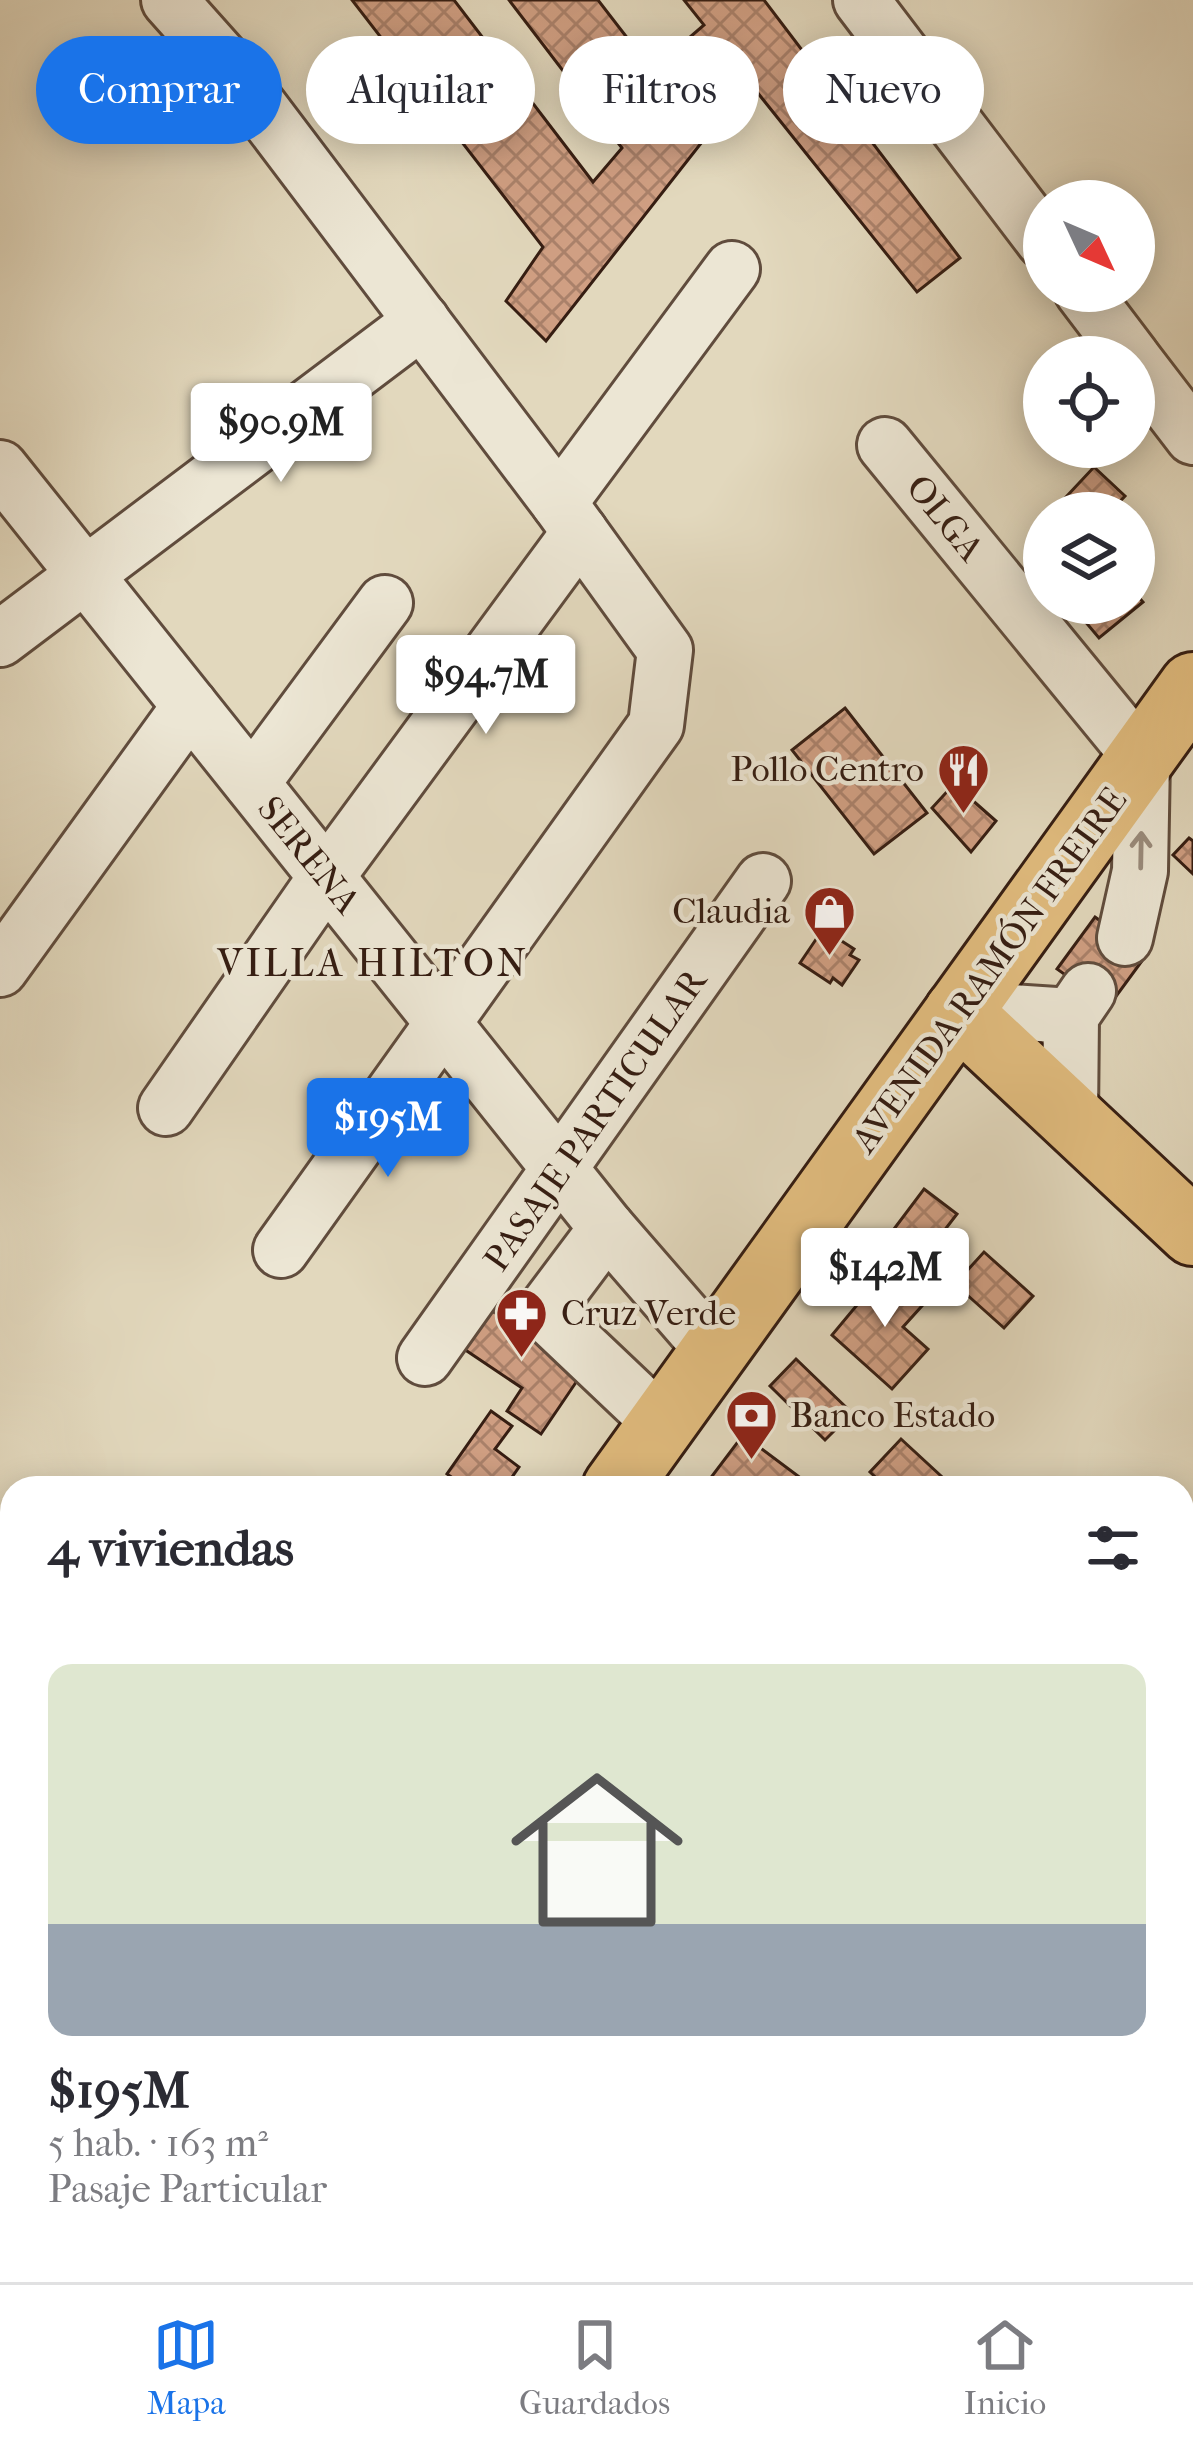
<!DOCTYPE html>
<html lang="es">
<head>
<meta charset="utf-8">
<style>
  body { margin:0; font-family:"IM FELL French Canon",serif; background:#f7f7f7; color:#2b2b33; height:100vh; display:flex; flex-direction:column; font-size:45px; white-space:nowrap }
  * { box-sizing:border-box; margin:0 }
  p { font-size:39px; color:#7c7c81 }
  .icon { flex:none; width:66px; height:66px; fill:none; stroke:currentColor; stroke-width:2; stroke-linecap:round; stroke-linejoin:round }
  .map { position:relative; flex:1; overflow:hidden }
  .side { position:absolute; left:0px; top:1476px; width:1194px; height:807px; display:flex; flex-direction:column; background:#fff; border-radius:36px 36px 0 0; box-shadow:0 6px 30px #0003 }
  .side>* { flex:none }
  .guide { position:absolute; left:36px; top:36px; width:1122px; height:108px; display:flex; gap:24px }
  .needle { width:78px; rotate:134deg }
  .buttons { position:absolute; left:1023px; top:180px; display:grid; gap:24px }
  .buttons a { display:grid; place-items:center; width:132px; height:132px; border-radius:50%; background:#fff; box-shadow:0 6px 30px #0003; font-size:60px }
  .price { position:absolute; translate:-50% -102px; padding:0 27px; border-radius:12px; background:#fff; color:#222; font-size:39px; line-height:78px; filter:drop-shadow(0 3px 6px #0008) }
  .price::after { content:''; position:absolute; left:50%; top:72px; width:36px; height:27px; margin-left:-18px; background:inherit; clip-path:polygon(0 0,100% 0,50% 100%) }
  .price.on { background:#1a73e8; color:#fff }
  ul { padding:0; list-style:none }
  li { display:grid; align-content:center; gap:24px; height:636px; padding:0 48px }
  li span { display:grid; place-items:center; height:372px; border-radius:24px; color:#555 }
  li>.icon { margin-inline-start:auto }
  span .icon { width:216px; height:216px; fill:#fffc; stroke-width:1 }
  li b { font-size:51px }
  h2 { display:flex; justify-content:space-between; align-items:center; height:144px; padding:0 48px; font-size:51px }
  .chip { padding:0 42px; border-radius:54px; background:#fff; box-shadow:0 6px 30px #0003; font-size:42px; line-height:108px }
  .chip.on { background:#1a73e8; color:#fff }
  .dock { display:flex; justify-content:space-around; align-items:center; height:168px; border-top:3px solid #e1e1e2; background:#fff; font-size:33px; color:#7c7c81 }
  .dock a { display:grid; justify-items:center; gap:6px }
  .dock .on { color:#1a73e8 }
  .map>svg:first-child { display:block }
</style>
</head>
<body>
<div class="map">
<svg width="1193" height="2282" viewBox="0 0 1193 2282">
  <defs>
    <pattern id="building-cross-hatch" width="8" height="8" patternUnits="userSpaceOnUse" patternTransform="scale(3)"><rect width="8" height="8" fill="#d09f83"/><path d="M0 0l8 8M0 8l8-8" fill="none" stroke="#aa816a"/></pattern>
  </defs>
  <rect width="100%" height="100%" fill="#e2d8bd"/>
  <filter id="stains"><feTurbulence type="fractalNoise" baseFrequency=".00167" numOctaves="4"/><feColorMatrix values="0 0 0 0 .2 0 0 0 0 .09 0 0 0 0 .02 0 0 0 .5 -.17"/></filter>
  <radialGradient id="worn" r=".72"><stop offset=".6" stop-color="#630" stop-opacity="0"/><stop offset="1" stop-color="#630" stop-opacity=".3"/></radialGradient>
  <g fill="url(#building-cross-hatch)" stroke="#351d12" stroke-width="3">
    <path d="M 352,0 L 454,0 L 593,182 L 622,148 L 509,0 L 598,0 L 652,70 L 704,25 L 684,0 L 764,0 L 960,258 L 917,292 L 749,82 L 546,341 L 506,301 L 543,247 Z"/>
    <path d="M 1094,467 L 1125,496 L 1109,513 L 1051,513 Z"/>
    <path d="M 1134,592 L 1143,602 L 1099,638 L 1078,613 L 1090,603 L 1134,603 Z"/>
    <path d="M 845,708 L 927,813 L 874,854 L 792,750 Z"/>
    <path d="M 954,784 L 996,821 L 971,852 L 932,808 Z"/>
    <path d="M 1189,838 L 1193,841 L 1193,874 L 1173,855 Z"/>
    <path d="M 1095,917 L 1147,954 L 1109,1006 L 1057,969 Z"/>
    <path d="M 823,929 L 854,949 L 850,955 L 859,960 L 842,985 L 833,978 L 830,983 L 800,963 Z"/>
    <path d="M 924,1189 L 957,1214 L 924,1257 L 891,1233 Z"/>
    <path d="M 865,1238 L 910,1278 L 899,1290 L 855,1250 Z"/>
    <path d="M 984,1252 L 1033,1296 L 1004,1328 L 955,1284 Z"/>
    <path d="M 882,1275 L 899,1290 L 910,1278 L 930,1297 L 903,1327 L 928,1349 L 892,1389 L 832,1335 Z"/>
    <path d="M 488,1308 L 583,1372 L 541,1434 L 507,1411 L 522,1388 L 461,1347 Z"/>
    <path d="M 796,1359 L 852,1413 L 825,1440 L 770,1386 Z"/>
    <path d="M 491,1411 L 512,1426 L 495,1449 L 519,1467 L 508,1483 L 515,1488 L 467,1488 L 447,1474 Z"/>
    <path d="M 743,1435 L 814,1488 L 703,1488 Z"/>
    <path d="M 901,1439 L 954,1488 L 887,1488 L 870,1472 Z"/>
  </g>
  <g fill="none" stroke-linecap="round" stroke-linejoin="round">
    <defs>
      <g id="minor">
        <path d="M 169,0 L 234,73 L 559,503 L 665,650 L 656,725 L 281,1250"/>
        <path d="M 861,0 L 1044,241"/>
        <path d="M 1082,291 L 1132,357"/>
        <path d="M 1134,360 L 1193,437"/>
        <path d="M 885,445 L 1142,759 L 1140,871 L 1125,938"/>
        <path d="M 0,468 L 607,1228 L 713,1350"/>
        <path d="M 559,503 L 732,269"/>
        <path d="M 0,639 L 422,321"/>
        <path d="M 252,783 L 385,603"/>
        <path d="M 0,969 L 190,706"/>
        <path d="M 968,999 L 1010,1012 L 1071,1016"/>
        <path d="M 166,1108 L 327,876 L 580,532"/>
        <path d="M 1070,1119 L 1071,1016 L 1088,991"/>
        <path d="M 607,1228 L 544,1312 L 661,1423"/>
        <path d="M 425,1358 L 763,881"/>
        <path d="M 0,1634 L 12,1648"/>
        <path d="M 1182,1658 L 1193,1645"/>
        <path d="M 0,2040 L 12,2054"/>
        <path d="M 1182,2054 L 1193,2043"/>
        <path d="M 1182,2137 L 1193,2147"/>
        <path d="M 645,2282 L 655,2271"/>
      </g>
      <g id="major">
        <path d="M 958,1012 L 1193,1232"/>
        <path d="M 616,1488 L 1193,686"/>
        <path d="M 46,2282 L 54,2271"/>
      </g>
    </defs>
    <use href="#minor" stroke="#604c3d" stroke-width="60"/>
    <use href="#major" stroke="#351d12" stroke-width="72"/>
    <use href="#minor" stroke="#ece6d4" stroke-width="54"/>
    <use href="#major" stroke="#e1bc7e" stroke-width="66"/>
  </g>
  <defs><path id="oneway-shaft" d="M-6 0H5M1.5-3L5.5 0L1.5 3" fill="none" stroke-width="1.6" stroke-linecap="round" stroke-linejoin="round" transform="scale(3)"/></defs>
  <use stroke="#9a8c7d" href="#oneway-shaft" transform="translate(1141 850) rotate(-89)"/>
  <defs>
    <symbol id="restaurant-pin" viewBox="-11 -11 22 30"><path d="M0 17L-7.5 6A9.5 9.5 0 1 1 7.5 6Z" fill="#8f2418" stroke="#ece6d4"/><path d="M-5-6h1v4h1v-4h1v4h1v-4h1v5L-1.5 .5V6h-2V.5L-5-1ZM5-6V6H3V1.5H1.5Q1.5-4 5-6Z" fill="#fff"/></symbol>
    <symbol id="shop-pin" viewBox="-11 -11 22 30"><path d="M0 17L-7.5 6A9.5 9.5 0 1 1 7.5 6Z" fill="#8f2418" stroke="#ece6d4"/><path d="M-5-2.5h2.3a2.7 3.5 0 0 1 5.4 0H5L5.5 6h-11ZM-1.5-2.5h3a1.5 2.3 0 0 0-3 0Z" fill="#fff"/></symbol>
    <symbol id="pharmacy-pin" viewBox="-11 -11 22 30"><path d="M0 17L-7.5 6A9.5 9.5 0 1 1 7.5 6Z" fill="#8f2418" stroke="#ece6d4"/><path d="M-2-6h4v4h4v4h-4v4h-4v-4h-4v-4h4Z" fill="#fff"/></symbol>
    <symbol id="bank-pin" viewBox="-11 -11 22 30"><path d="M0 17L-7.5 6A9.5 9.5 0 1 1 7.5 6Z" fill="#8f2418" stroke="#ece6d4"/><path d="M-6-4H6V4H-6ZM0-2.3a2.3 2.3 0 1 0 0 4.6a2.3 2.3 0 1 0 0-4.6Z" fill="#fff"/></symbol>
  </defs>
  <g fill-rule="evenodd">
    <use href="#restaurant-pin" x="934" y="740" width="59" height="81"/>
    <use href="#shop-pin" x="800" y="882" width="59" height="81"/>
    <use href="#pharmacy-pin" x="492" y="1284" width="59" height="81"/>
    <use href="#bank-pin" x="722" y="1386" width="59" height="81"/>
  </g>
  <g text-anchor="middle" dominant-baseline="central" stroke-width="9" stroke-linejoin="round" paint-order="stroke">
    <g font-size="36" fill="#351d12" stroke="#ece6d4">
      <text transform="translate(945 518) rotate(51)">OLGA</text>
      <text transform="translate(309 855) rotate(51)">SERENA</text>
      <text transform="translate(989 970) rotate(-54)">AVENIDA RAMÓN FREIRE</text>
      <text transform="translate(595 1120) rotate(-55)">PASAJE PARTICULAR</text>
    </g>
    <g font-size="36" fill="#351d12" stroke="#ece6d4" text-anchor="end">
      <text x="924" y="769">Pollo Centro</text>
      <text x="790" y="911">Claudia</text>
      <text x="561" y="1313" text-anchor="start">Cruz Verde</text>
      <text x="790" y="1415" text-anchor="start">Banco Estado</text>
    </g>
    <g font-size="39" letter-spacing="3" fill="#351d12" stroke="#ece6d4">
      <text x="373" y="963">VILLA HILTON</text>
    </g>
  </g>
  <rect width="100%" height="100%" filter="url(#stains)"/>
  <rect width="100%" height="100%" fill="url(#worn)"/>
</svg>
<div class="buttons">
<a><svg class="needle" viewBox="-14 -14 28 28"><path d="M0-13l5 13h-10z" fill="#e53935"/><path d="M0 13l5-13h-10z" fill="#7c7c81"/></svg></a>
<a><svg class="icon" aria-label="locate" viewBox="0 0 24 24"><circle cx="12" cy="12" r="6"/><path d="M12 2v4M12 18v4M2 12h4M18 12h4"/></svg></a>
<a><svg class="icon" aria-label="layers" viewBox="0 0 24 24"><path d="M12 4l9 5-9 5-9-5zM3 14l9 5 9-5"/></svg></a>
</div>
<b class="price" style="left:281px;top:485px">$90.9M</b>
<b class="price" style="left:486px;top:737px">$94.7M</b>
<b class="price on" style="left:388px;top:1180px">$195M</b>
<b class="price" style="left:885px;top:1330px">$142M</b>
<div class="guide">
<a class="chip on">Comprar</a>
<a class="chip">Alquilar</a>
<a class="chip">Filtros</a>
<a class="chip">Nuevo</a>
</div>
<section class="side">
<h2>4 viviendas<svg class="icon" aria-label="filters" viewBox="0 0 24 24"><path d="M4 7h16M4 17h16"/><circle cx="9" cy="7" r="2"/><circle cx="15" cy="17" r="2"/></svg></h2>
<ul>
<li><span style="background:linear-gradient(#dfe7d0 70%,#9aa5b1 0)"><svg class="icon" aria-label="home" viewBox="0 0 24 24"><path d="M3 11l9-7 9 7M6 9v11h12V9"/></svg></span><div><b>$195M</b><p>5 hab. · 163 m²</p><p>Pasaje Particular</p></div></li>
</ul>
</section>
</div>
<nav class="dock">
<a class="on"><svg class="icon" aria-label="map" viewBox="0 0 24 24"><path d="M3 6l6-2 6 2 6-2v14l-6 2-6-2-6 2zM9 4v14M15 6v14"/></svg>Mapa</a>
<a><svg class="icon" aria-label="saved" viewBox="0 0 24 24"><path d="M7 4h10v16l-5-4-5 4z"/></svg>Guardados</a>
<a><svg class="icon" aria-label="home" viewBox="0 0 24 24"><path d="M3 11l9-7 9 7M6 9v11h12V9"/></svg>Inicio</a>
</nav>
</body>
</html>
